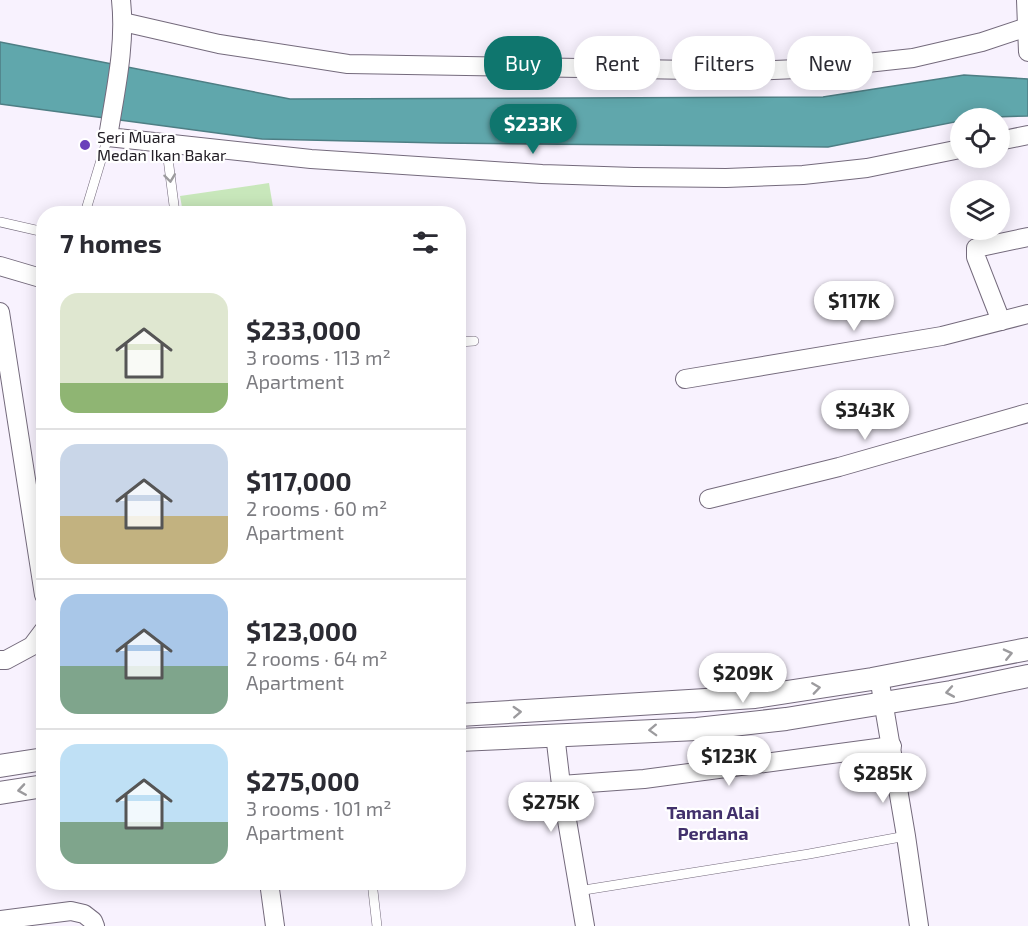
<!DOCTYPE html>
<html lang="en">
<head>
<meta charset="utf-8">
<style>
  body { margin:0; font-family:"Exo 2",sans-serif; background:#f2f2f3; color:#2b2b33; height:100vh; display:flex; flex-direction:column; font-size:22px; white-space:nowrap }
  * { box-sizing:border-box; margin:0 }
  p { font-size:20px; color:#7c7c81 }
  .icon { flex:none; width:33px; height:33px; fill:none; stroke:currentColor; stroke-width:2; stroke-linecap:round; stroke-linejoin:round }
  .map { position:relative; flex:1; overflow:hidden }
  .sheet { position:absolute; left:36px; top:206px; width:430px; height:684px; display:flex; flex-direction:column; background:#fff; border-radius:24px; box-shadow:0 3px 15px #0003 }
  .sheet>* { flex:none }
  .banner { position:absolute; left:484px; top:36px; width:453px; height:54px; display:flex; gap:12px }
  .controls { position:absolute; left:950px; top:108px; display:grid; gap:12px }
  .controls a { display:grid; place-items:center; width:60px; height:60px; border-radius:50%; background:#fff; box-shadow:0 3px 15px #0003; font-size:30px }
  .price { position:absolute; translate:-50% -51px; padding:0 14px; border-radius:21px; background:#fff; color:#222; font-size:20px; line-height:39px; filter:drop-shadow(0 2px 3px #0008) }
  .price::after { content:''; position:absolute; left:50%; top:36px; width:18px; height:14px; margin-left:-9px; background:inherit; clip-path:polygon(0 0,100% 0,50% 100%) }
  .price.selected { background:#0f766e; color:#fff }
  ul { padding:0; list-style:none }
  li { display:flex; align-items:center; gap:18px; height:150px; padding:0 24px }
  li+li { border-top:2px solid #e1e1e2 }
  li span { display:grid; place-items:center; flex:none; width:168px; height:120px; border-radius:18px; color:#555 }
  li>.icon { margin-inline-start:auto }
  span .icon { width:72px; height:72px; fill:#fffc; stroke-width:1 }
  li b { font-size:26px }
  h2 { display:flex; justify-content:space-between; align-items:center; height:72px; padding:0 24px; font-size:26px }
  .chip { padding:0 21px; border-radius:24px; background:#fff; box-shadow:0 3px 15px #0003; font-size:21px; line-height:54px }
  .chip.selected { background:#0f766e; color:#fff }
  .map>svg:first-child { display:block }
</style>
</head>
<body>
<div class="map">
<svg width="1028" height="926" viewBox="0 0 1028 926">
  <rect width="100%" height="100%" fill="#f8f2fe"/>
  <path fill="#c8e7bb" d="M 269,183 L 274,213 L 183,213 L 180,196 Z"/>
  <path fill="#60a7ac" stroke="#4e7e84" stroke-width="1.5" d="M 0,42 L 290,99 L 823,97 L 964,75 L 1028,79 L 1028,116 L 960,118 L 960,121 L 828,147 L 440,143 L 262,139 L 0,104 Z"/>
  <g fill="none" stroke-linecap="round" stroke-linejoin="round">
    <defs>
      <g id="service">
        <path d="M 166,143 L 175,213"/>
        <path d="M 85,213 L 108,137"/>
        <path d="M 0,222 L 44,232"/>
        <path d="M 459,342 L 474,341"/>
        <path d="M 372,882 L 377,926"/>
        <path d="M 578,891 L 809,854 L 906,836"/>
      </g>
      <g id="minor">
        <path d="M 121,0 C 126,46 115,92 108,137 L 311,159 L 542,174 L 634,177 L 726,178 L 803,175 L 867,168 L 960,149"/>
        <path d="M 1026,0 L 1028,52"/>
        <path d="M 123,22 L 219,44 L 348,64 L 750,71 L 821,68 L 913,58 L 982,42 L 1027,27"/>
        <path d="M 999,141 L 1028,135"/>
        <path d="M 0,266 L 44,279"/>
        <path d="M 0,312 L 44,595"/>
        <path d="M 1001,321 L 976,257 L 976,248 L 1028,237"/>
        <path d="M 685,379 L 942,336 L 1028,314"/>
        <path d="M 709,499 L 839,467 L 1028,413"/>
        <path d="M 0,660 L 6,660 L 32,646 L 44,630"/>
        <path d="M 879,677 L 906,836 L 919,926"/>
        <path d="M 555,734 L 561,785 L 585,926"/>
        <path d="M 561,785 L 644,779 L 892,746"/>
        <path d="M 269,882 L 275,926"/>
        <path d="M 0,920 L 71,911 L 84,914 L 93,921 L 95,926"/>
      </g>
      <g id="tertiary">
        <path d="M 459,715 L 755,697 L 872,679 L 1028,649"/>
        <path d="M 459,740 L 697,729 L 786,719 L 951,692 L 1028,676"/>
        <path d="M 0,766 L 44,759"/>
        <path d="M 0,793 L 44,786"/>
      </g>
    </defs>
    <use href="#service" stroke="#746a7c" stroke-width="10"/>
    <use href="#minor" stroke="#746a7c" stroke-width="20"/>
    <use href="#tertiary" stroke="#746a7c" stroke-width="24"/>
    <use href="#service" stroke="#fff" stroke-width="9"/>
    <use href="#minor" stroke="#fff" stroke-width="18"/>
    <use href="#tertiary" stroke="#fff" stroke-width="22"/>
  </g>
  <defs><path id="oneway-chevron" d="M-2-3.5L2.5 0L-2 3.5" fill="none" stroke-width="1.6" stroke-linecap="round" stroke-linejoin="round" transform="scale(1.5)"/></defs>
  <g stroke="#9c9b9e">
    <use href="#oneway-chevron" transform="translate(170 178) rotate(83)"/>
    <use href="#oneway-chevron" transform="translate(1008 654) rotate(-13)"/>
    <use href="#oneway-chevron" transform="translate(816 688) rotate(-8)"/>
    <use href="#oneway-chevron" transform="translate(950 692) rotate(170)"/>
    <use href="#oneway-chevron" transform="translate(517 712) rotate(-3)"/>
    <use href="#oneway-chevron" transform="translate(653 730) rotate(178)"/>
    <use href="#oneway-chevron" transform="translate(22 790) rotate(171)"/>
  </g>
  <circle fill="#6941ba" stroke="#fff" stroke-width="2" cx="85" cy="145" r="6"/>
  <g text-anchor="middle" dominant-baseline="central" stroke-width="4.5" stroke-linejoin="round" paint-order="stroke">
    <g font-size="16" fill="#242027" stroke="#fff" text-anchor="start">
      <text x="97" y="136">Seri Muara<tspan x="97" dy="18">Medan Ikan Bakar</tspan></text>
    </g>
    <g font-size="18" font-weight="bold" fill="#42316c" stroke="#fff">
      <text x="713" y="812">Taman Alai<tspan x="713" dy="21">Perdana</tspan></text>
    </g>
  </g>
</svg>
<div class="controls">
<a><svg class="icon" aria-label="locate" viewBox="0 0 24 24"><circle cx="12" cy="12" r="6"/><path d="M12 2v4M12 18v4M2 12h4M18 12h4"/></svg></a>
<a><svg class="icon" aria-label="layers" viewBox="0 0 24 24"><path d="M12 4l9 5-9 5-9-5zM3 14l9 5 9-5"/></svg></a>
</div>
<b class="price selected" style="left:533px;top:155px">$233K</b>
<b class="price" style="left:854px;top:332px">$117K</b>
<b class="price" style="left:865px;top:441px">$343K</b>
<b class="price" style="left:743px;top:704px">$209K</b>
<b class="price" style="left:729px;top:787px">$123K</b>
<b class="price" style="left:883px;top:804px">$285K</b>
<b class="price" style="left:551px;top:833px">$275K</b>
<div class="banner">
<a class="chip selected">Buy</a>
<a class="chip">Rent</a>
<a class="chip">Filters</a>
<a class="chip">New</a>
</div>
<section class="sheet">
<h2>7 homes<svg class="icon" aria-label="filters" viewBox="0 0 24 24"><path d="M4 7h16M4 17h16"/><circle cx="9" cy="7" r="2"/><circle cx="15" cy="17" r="2"/></svg></h2>
<ul>
<li><span style="background:linear-gradient(#dfe7d0 75%,#8fb573 0)"><svg class="icon" aria-label="home" viewBox="0 0 24 24"><path d="M3 11l9-7 9 7M6 9v11h12V9"/></svg></span><div><b>$233,000</b><p>3 rooms · 113 m²</p><p>Apartment</p></div></li>
<li><span style="background:linear-gradient(#c9d6e8 60%,#c2b280 0)"><svg class="icon" aria-label="home" viewBox="0 0 24 24"><path d="M3 11l9-7 9 7M6 9v11h12V9"/></svg></span><div><b>$117,000</b><p>2 rooms · 60 m²</p><p>Apartment</p></div></li>
<li><span style="background:linear-gradient(#a9c7e8 60%,#7fa58c 0)"><svg class="icon" aria-label="home" viewBox="0 0 24 24"><path d="M3 11l9-7 9 7M6 9v11h12V9"/></svg></span><div><b>$123,000</b><p>2 rooms · 64 m²</p><p>Apartment</p></div></li>
<li><span style="background:linear-gradient(#bfe0f5 65%,#7fa58c 0)"><svg class="icon" aria-label="home" viewBox="0 0 24 24"><path d="M3 11l9-7 9 7M6 9v11h12V9"/></svg></span><div><b>$275,000</b><p>3 rooms · 101 m²</p><p>Apartment</p></div></li>
</ul>
</section>
</div>
</body>
</html>
